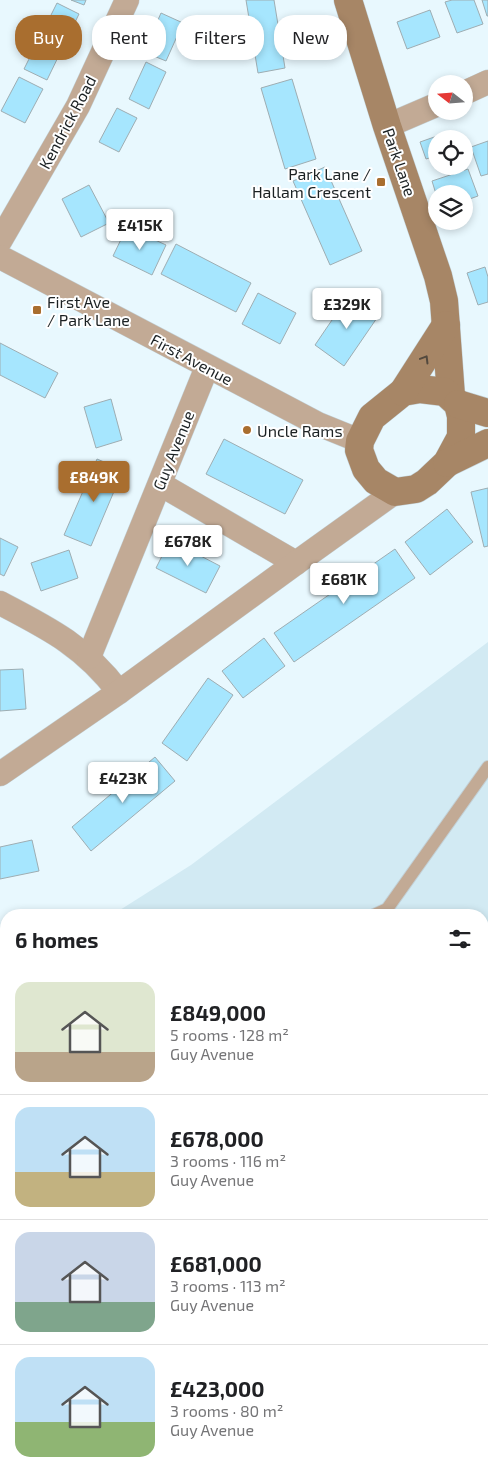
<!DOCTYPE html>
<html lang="en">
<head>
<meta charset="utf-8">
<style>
  body { margin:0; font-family:"Exo 2",sans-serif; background:#f2f2f2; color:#202124; height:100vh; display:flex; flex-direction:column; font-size:19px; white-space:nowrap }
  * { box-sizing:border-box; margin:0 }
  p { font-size:16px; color:#757577 }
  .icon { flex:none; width:28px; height:28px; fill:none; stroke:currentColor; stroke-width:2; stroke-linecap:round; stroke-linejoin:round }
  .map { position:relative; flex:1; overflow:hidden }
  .side { position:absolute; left:0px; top:909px; width:489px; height:571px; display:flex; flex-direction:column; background:#fff; border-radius:20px 20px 0 0; box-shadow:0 2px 8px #0003 }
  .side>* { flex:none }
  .guide { position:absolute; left:15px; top:15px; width:459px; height:45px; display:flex; gap:10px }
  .needle { width:32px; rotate:287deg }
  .buttons { position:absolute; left:428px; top:75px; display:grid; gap:10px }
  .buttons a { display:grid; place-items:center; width:45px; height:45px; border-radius:50%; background:#fff; box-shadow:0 2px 8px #0003; font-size:25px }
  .price { position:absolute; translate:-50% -42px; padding:0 11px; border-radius:5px; background:#fff; color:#222; font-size:16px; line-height:32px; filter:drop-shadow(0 1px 2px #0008) }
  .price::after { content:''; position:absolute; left:50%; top:30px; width:15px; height:11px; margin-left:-8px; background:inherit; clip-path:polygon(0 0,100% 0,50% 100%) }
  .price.active { background:#a96e2f; color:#fff }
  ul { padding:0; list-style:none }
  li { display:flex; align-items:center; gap:15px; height:125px; padding:0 15px }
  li+li { border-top:1px solid #e0e0e0 }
  li span { display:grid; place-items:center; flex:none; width:140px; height:100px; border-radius:15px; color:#555 }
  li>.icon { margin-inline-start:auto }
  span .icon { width:60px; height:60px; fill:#fffc; stroke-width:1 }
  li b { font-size:21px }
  h2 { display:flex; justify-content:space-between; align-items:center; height:60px; padding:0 15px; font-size:21px }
  .tag { padding:0 18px; border-radius:20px; background:#fff; box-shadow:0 2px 8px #0003; font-size:18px; line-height:45px }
  .tag.active { background:#a96e2f; color:#fff }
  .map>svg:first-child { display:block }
</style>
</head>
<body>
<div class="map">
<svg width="488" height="1479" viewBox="0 0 488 1479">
  <rect width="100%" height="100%" fill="#e8f8fe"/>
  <g fill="#d2eaf3">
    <path d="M 488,642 L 488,1244 L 483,1246 L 482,915 L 112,915 L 191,865 Z"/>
    <path d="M 6,982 L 6,1363 L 0,1365 L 0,986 Z"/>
  </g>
  <path fill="#fdd9b8" d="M 488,1310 L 488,1479 L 0,1479 L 0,1455 L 6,1453 L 6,1474 L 482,1474 L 482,1312 Z"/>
  <g fill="#a6e6fe" stroke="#9eadb2">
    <path d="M 71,0 L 86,0 L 84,5 Z"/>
    <path d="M 246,0 L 274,0 L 285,68 L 258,73 Z"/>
    <path d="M 452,0 L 474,0 L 483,24 L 457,33 L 445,2 Z"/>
    <path d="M 482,0 L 488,0 L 488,16 L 487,16 Z"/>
    <path d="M 57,3 L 79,14 L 47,80 L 24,69 Z"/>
    <path d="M 430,10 L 440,37 L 407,49 L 397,22 Z"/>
    <path d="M 161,13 L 183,23 L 166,61 L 144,52 Z"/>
    <path d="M 146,62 L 166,72 L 149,109 L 129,99 Z"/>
    <path d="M 19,77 L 43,89 L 25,123 L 1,111 Z"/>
    <path d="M 292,79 L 316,159 L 285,169 L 261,88 Z"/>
    <path d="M 117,108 L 137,118 L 119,152 L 99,142 Z"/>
    <path d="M 440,135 L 442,139 L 436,139 L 436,156 L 426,159 L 420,142 Z"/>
    <path d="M 488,141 L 488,174 L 481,176 L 471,147 Z"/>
    <path d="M 325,167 L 362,251 L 330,265 L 293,181 Z"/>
    <path d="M 468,169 L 478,196 L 464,201 L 464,194 L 436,194 L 432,181 Z"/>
    <path d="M 89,185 L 109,223 L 81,237 L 62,199 Z"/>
    <path d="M 127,227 L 166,245 L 152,275 L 113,256 Z"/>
    <path d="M 176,244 L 251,283 L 236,312 L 161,274 Z"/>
    <path d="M 485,267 L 488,277 L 488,302 L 478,305 L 467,273 Z"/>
    <path d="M 258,293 L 296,313 L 280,344 L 242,324 Z"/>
    <path d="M 349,295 L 379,315 L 344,366 L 315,345 Z"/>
    <path d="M 0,343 L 58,373 L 45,398 L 0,375 Z"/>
    <path d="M 111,399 L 122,440 L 96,448 L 84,407 Z"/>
    <path d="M 224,439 L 303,480 L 285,514 L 206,474 Z"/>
    <path d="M 97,459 L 123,470 L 91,546 L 64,535 Z"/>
    <path d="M 488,488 L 488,546 L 484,547 L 471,492 Z"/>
    <path d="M 447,509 L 473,542 L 430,575 L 405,542 Z"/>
    <path d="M 0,538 L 18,547 L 4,576 L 0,574 Z"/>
    <path d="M 170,540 L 220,566 L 206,593 L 156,568 Z"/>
    <path d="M 395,549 L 415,578 L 294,662 L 274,633 Z"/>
    <path d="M 69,550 L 78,578 L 41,591 L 31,563 Z"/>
    <path d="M 264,638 L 285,666 L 243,698 L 222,671 Z"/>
    <path d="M 23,669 L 26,709 L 0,711 L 0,670 Z"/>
    <path d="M 208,678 L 233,695 L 187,761 L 162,743 Z"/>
    <path d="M 155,757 L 175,781 L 91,851 L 72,827 Z"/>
    <path d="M 32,840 L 39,871 L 0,879 L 0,847 Z"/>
    <path d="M 488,934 L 488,1113 L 482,1101 L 482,936 Z"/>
    <path d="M 6,1128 L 6,1331 L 0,1333 L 0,1130 Z"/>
  </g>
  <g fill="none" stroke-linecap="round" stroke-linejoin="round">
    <defs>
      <path id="lane" d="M 374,915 L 387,909 L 488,767"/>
      <g id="street">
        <path d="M 464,93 L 488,82"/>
        <path d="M 387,126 L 436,105"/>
        <path d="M 0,241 L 78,106 L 127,0"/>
        <path d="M 0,257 L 318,424 L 360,441"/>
        <path d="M 160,484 L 296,563"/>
        <path d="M 0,603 C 50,629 84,646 119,692"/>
        <path d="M 89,657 L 207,367"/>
        <path d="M 0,774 L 119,692 L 296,563 L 395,492"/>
      </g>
      <g id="secondary">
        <path d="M 348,0 L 387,126 L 438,276 L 444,301 L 451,396"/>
        <path d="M 420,389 L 445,392 L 458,404 L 461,416 L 461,437 L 447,463 L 427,482 L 416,489 L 395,492 L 376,481 L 366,469 L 359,450 L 360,441 L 372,417 L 403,392 Z"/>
        <path d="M 403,392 L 446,325"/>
        <path d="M 458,404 L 488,413"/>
        <path d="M 447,463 L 488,443"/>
      </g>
    </defs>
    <use href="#lane" stroke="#c3d1d7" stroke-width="14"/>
    <use href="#street" stroke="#c3d1d7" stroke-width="25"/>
    <use href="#secondary" stroke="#c3d1d7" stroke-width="29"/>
    <use href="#lane" stroke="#c2aa95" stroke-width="12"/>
    <use href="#street" stroke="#c2aa95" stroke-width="24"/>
    <use href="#secondary" stroke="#a78666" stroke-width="28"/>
    <defs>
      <g id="rail">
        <path d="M 482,1271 L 488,1269"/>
        <path d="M 482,1290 L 488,1288"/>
        <path d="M 0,1393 L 6,1391"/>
        <path d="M 0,1410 L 6,1409"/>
      </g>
    </defs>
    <use href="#rail" stroke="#8c979b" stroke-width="5.5"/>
    <use href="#rail" stroke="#fff" stroke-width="4" stroke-dasharray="11" stroke-linecap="butt"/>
  </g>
  <defs><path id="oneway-chevron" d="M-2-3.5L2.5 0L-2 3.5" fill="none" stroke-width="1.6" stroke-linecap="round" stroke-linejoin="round" transform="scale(1.25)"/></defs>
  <use stroke="#53493e" href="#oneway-chevron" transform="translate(425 359) rotate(-59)"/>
  <g fill="#a96e2f" stroke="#fff" stroke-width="2">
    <rect x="376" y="177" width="10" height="10" rx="2.5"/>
    <rect x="32" y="305" width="10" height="10" rx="2.5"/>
    <circle cx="247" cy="430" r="5"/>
  </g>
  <g text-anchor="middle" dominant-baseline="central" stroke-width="4" stroke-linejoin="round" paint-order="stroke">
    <g font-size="16" fill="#1b2123" stroke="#fff">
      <text transform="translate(67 122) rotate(-62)">Kendrick Road</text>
      <text transform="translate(400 162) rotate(71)">Park Lane</text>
      <text transform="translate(192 359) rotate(28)">First Avenue</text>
      <text transform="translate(173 450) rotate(-68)">Guy Avenue</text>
    </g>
    <g font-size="16" fill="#1b2123" stroke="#fff" text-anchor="start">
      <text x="371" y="173" text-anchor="end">Park Lane /<tspan x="371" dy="18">Hallam Crescent</tspan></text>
      <text x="47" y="301">First Ave<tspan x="47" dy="18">/ Park Lane</tspan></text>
      <text x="257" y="430">Uncle Rams</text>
    </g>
  </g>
</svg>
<div class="buttons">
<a><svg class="needle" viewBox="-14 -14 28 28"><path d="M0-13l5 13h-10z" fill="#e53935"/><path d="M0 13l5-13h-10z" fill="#757577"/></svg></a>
<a><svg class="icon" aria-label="locate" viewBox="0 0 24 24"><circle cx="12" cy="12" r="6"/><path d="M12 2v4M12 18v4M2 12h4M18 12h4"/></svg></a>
<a><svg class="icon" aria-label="layers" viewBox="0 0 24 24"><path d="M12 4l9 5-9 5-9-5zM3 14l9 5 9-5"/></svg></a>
</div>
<b class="price" style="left:140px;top:251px">£415K</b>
<b class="price" style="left:347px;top:330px">£329K</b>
<b class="price active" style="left:94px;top:503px">£849K</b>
<b class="price" style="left:188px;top:567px">£678K</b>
<b class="price" style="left:344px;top:605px">£681K</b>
<b class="price" style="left:123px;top:804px">£423K</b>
<div class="guide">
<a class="tag active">Buy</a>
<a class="tag">Rent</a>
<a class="tag">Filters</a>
<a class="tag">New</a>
</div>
<section class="side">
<h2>6 homes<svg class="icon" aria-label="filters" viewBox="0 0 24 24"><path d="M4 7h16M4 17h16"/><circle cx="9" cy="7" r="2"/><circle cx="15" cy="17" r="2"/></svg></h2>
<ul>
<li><span style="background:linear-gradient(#dfe7d0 70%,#b9a48a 0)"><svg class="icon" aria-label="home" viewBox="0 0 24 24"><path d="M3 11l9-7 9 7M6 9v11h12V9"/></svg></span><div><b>£849,000</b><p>5 rooms · 128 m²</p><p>Guy Avenue</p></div></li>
<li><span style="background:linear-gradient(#bfe0f5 65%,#c2b280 0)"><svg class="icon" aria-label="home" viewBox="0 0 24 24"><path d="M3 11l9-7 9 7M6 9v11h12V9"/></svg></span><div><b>£678,000</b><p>3 rooms · 116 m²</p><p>Guy Avenue</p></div></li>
<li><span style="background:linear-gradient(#c9d6e8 70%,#7fa58c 0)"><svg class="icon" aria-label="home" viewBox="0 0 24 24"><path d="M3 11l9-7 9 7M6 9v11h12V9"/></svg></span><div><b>£681,000</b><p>3 rooms · 113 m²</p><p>Guy Avenue</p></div></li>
<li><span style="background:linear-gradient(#bfe0f5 65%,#8fb573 0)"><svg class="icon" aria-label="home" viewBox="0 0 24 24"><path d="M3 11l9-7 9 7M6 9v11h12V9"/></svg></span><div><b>£423,000</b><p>3 rooms · 80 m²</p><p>Guy Avenue</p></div></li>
</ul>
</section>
</div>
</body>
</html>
